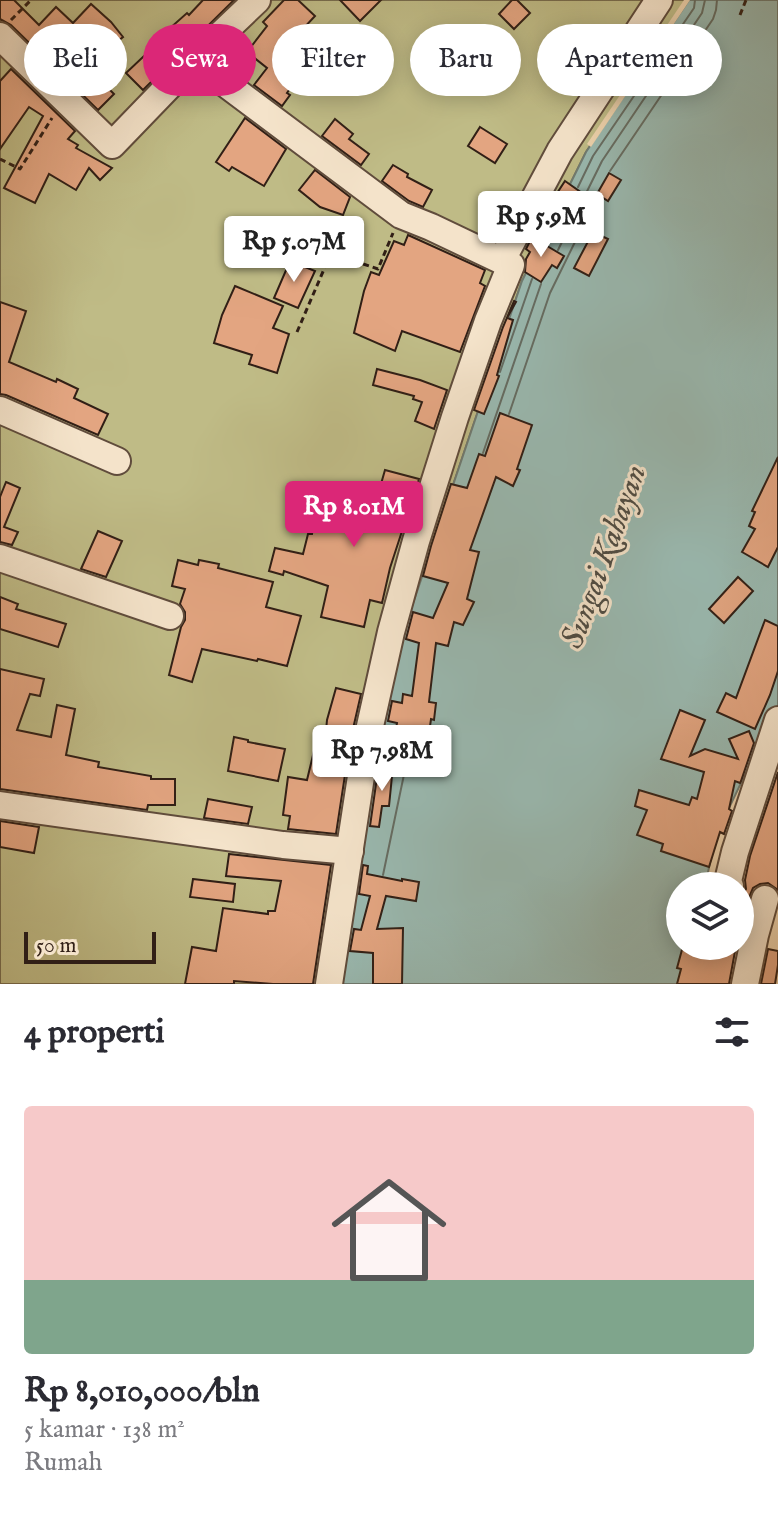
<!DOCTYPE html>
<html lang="id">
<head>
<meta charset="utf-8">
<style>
  body { margin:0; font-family:"IM FELL English",serif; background:#f7f7f7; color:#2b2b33; height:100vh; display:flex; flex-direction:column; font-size:30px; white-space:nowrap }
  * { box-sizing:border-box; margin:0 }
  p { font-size:26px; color:#7c7c81 }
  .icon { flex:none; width:44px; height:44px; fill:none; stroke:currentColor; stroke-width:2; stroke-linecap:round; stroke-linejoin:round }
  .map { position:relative; height:984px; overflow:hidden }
  .panel { display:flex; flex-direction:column; background:#fff; flex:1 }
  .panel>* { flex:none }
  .banner { position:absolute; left:24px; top:24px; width:730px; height:72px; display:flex; gap:16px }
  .buttons { position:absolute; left:666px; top:872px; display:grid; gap:16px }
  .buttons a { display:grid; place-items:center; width:88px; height:88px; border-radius:50%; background:#fff; box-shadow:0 4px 20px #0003; font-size:40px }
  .scale { position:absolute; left:24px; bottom:20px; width:132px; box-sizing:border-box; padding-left:8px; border:4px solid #311f16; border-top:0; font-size:22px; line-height:28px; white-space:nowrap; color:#311f16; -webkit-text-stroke:6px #f4e3ca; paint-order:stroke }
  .price { position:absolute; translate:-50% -68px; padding:0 18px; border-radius:8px; background:#fff; color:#222; font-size:26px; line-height:52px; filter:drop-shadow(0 2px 4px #0008) }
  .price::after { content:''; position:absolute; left:50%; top:48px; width:24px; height:18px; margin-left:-12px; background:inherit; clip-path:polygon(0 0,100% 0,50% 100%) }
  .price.active { background:#db2777; color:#fff }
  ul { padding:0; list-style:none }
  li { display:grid; align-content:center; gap:16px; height:424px; padding:0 24px }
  li span { display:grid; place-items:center; height:248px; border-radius:8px; color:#555 }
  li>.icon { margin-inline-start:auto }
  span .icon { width:144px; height:144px; fill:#fffc; stroke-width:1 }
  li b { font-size:34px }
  h2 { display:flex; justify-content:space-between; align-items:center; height:96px; padding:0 24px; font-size:34px }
  .chip { padding:0 28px; border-radius:36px; background:#fff; box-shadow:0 4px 20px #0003; font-size:28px; line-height:72px }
  .chip.active { background:#db2777; color:#fff }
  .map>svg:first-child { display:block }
</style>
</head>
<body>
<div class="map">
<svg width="778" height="984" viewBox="0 0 778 984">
  <rect width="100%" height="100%" fill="#eed4ae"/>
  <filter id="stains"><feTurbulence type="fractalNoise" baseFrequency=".0025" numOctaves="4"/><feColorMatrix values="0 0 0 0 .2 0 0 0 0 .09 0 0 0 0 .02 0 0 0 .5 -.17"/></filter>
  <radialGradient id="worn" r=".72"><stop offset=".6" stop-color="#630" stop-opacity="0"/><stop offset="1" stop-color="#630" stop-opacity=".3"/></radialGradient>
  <path fill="#bfbb86" stroke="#786d4e" stroke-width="2" d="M 0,0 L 689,0 L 586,152 L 522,281 L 402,636 L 332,984 L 0,984 Z"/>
  <path fill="#99b8af" stroke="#6f7b72" stroke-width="2" d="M 689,0 L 778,0 L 778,706 L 716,835 L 705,886 L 680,886 L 680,946 L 693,946 L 685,984 L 332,984 L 354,868 L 402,636 L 522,281 L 586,152 Z"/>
  <path fill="#eed4ae" d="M 684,0 L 690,0 L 591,147 L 587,144 Z"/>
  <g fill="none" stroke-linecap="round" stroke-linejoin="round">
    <g stroke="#656c62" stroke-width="2">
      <path d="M 610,171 L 713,19 L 716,10 L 717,0"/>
      <path d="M 578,187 L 593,156 L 694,8 L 695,0"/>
      <path d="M 558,250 L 602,161 L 702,13 L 705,0"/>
      <path d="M 500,372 L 532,279"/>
      <path d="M 509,414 L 550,293 L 597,197"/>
      <path d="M 483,453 L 541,284"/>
      <path d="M 383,875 L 411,741"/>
    </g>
  </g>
  <g fill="#e3a581" stroke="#311f16" stroke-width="2">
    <path d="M 0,0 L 14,0 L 39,25 L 56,7 L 73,23 L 91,4 L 111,22 L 123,37 L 86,66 L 114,94 L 98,110 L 11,25 L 0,19 Z"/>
    <path d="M 203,0 L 234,0 L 143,90 L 126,73 L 162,39 L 160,37 L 187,13 L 189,15 Z"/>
    <path d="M 284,0 L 298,0 L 315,16 L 302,30 L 298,27 L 277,48 L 304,69 L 287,93 L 290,95 L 282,106 L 254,85 L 267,68 L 247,52 L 267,26 L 263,22 Z"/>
    <path d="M 340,0 L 381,0 L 360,21 Z"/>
    <path d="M 512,0 L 517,0 L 530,13 L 514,29 L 499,14 Z"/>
    <path d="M 473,42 L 488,59 L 467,78 L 451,61 Z"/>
    <path d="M 11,69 L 75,131 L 68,139 L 78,145 L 76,148 L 112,168 L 100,180 L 89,168 L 76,190 L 49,174 L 35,203 L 4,188 L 43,116 L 29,107 L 0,149 L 0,81 Z"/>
    <path d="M 245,118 L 286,149 L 264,186 L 232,167 L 229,171 L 216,162 Z"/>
    <path d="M 335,119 L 353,134 L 349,139 L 369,154 L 361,165 L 322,136 Z"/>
    <path d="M 480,127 L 507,144 L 495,163 L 468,146 Z"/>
    <path d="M 393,165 L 408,174 L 407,177 L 432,190 L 423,207 L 409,201 L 382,181 Z"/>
    <path d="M 315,170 L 350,197 L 343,215 L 320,207 L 299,190 Z"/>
    <path d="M 609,173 L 621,180 L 608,201 L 597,194 Z"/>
    <path d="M 565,181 L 582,193 L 566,215 L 550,204 Z"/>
    <path d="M 593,232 L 608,239 L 589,276 L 574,268 Z"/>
    <path d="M 408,235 L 485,270 L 480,283 L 485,286 L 460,352 L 402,331 L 395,351 L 354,333 L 364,291 L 371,272 L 379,275 L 394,241 L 404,245 Z"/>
    <path d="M 532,237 L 564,256 L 557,268 L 552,265 L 541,282 L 525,272 L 526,259 L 530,252 L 526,249 Z"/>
    <path d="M 290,261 L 315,271 L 298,308 L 274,298 Z"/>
    <path d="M 235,286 L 283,306 L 273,328 L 289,334 L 277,373 L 249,364 L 252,355 L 214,343 L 222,315 Z"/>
    <path d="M 514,301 L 516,302 L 507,318 L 513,320 L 497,375 L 499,376 L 484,414 L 474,410 L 503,327 Z"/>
    <path d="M 0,302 L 26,311 L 9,362 L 56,382 L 57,379 L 78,389 L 74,398 L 108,414 L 98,435 L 6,395 L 0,394 Z"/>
    <path d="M 377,369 L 420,380 L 447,390 L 434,429 L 415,421 L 422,402 L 413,399 L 414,396 L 373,385 Z"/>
    <path d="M 500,413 L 532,425 L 517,469 L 520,470 L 513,486 L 496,477 L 470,550 L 479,552 L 467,599 L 474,602 L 463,625 L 454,622 L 448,646 L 436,643 L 429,702 L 436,703 L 434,720 L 431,719 L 428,741 L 401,738 L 401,735 L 395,734 L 397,723 L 388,721 L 392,701 L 402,703 L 403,694 L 412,696 L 419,643 L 406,639 L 413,612 L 433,618 L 448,583 L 423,576 L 431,546 L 451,484 L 467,488 L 479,454 L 485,456 Z"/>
    <path d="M 778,457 L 778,547 L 768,567 L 742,552 L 755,529 L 749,526 L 755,512 L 752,511 Z"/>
    <path d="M 385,470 L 419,479 L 390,568 L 382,603 L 370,600 L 364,627 L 321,617 L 328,586 L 284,571 L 283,575 L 269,571 L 275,548 L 303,554 L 308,534 L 312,534 L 314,519 L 329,522 L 335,492 L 374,499 L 376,490 L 379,491 Z"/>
    <path d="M 6,482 L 20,488 L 4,527 L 18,532 L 12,545 L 0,542 L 0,497 Z"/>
    <path d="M 98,531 L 122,541 L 106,577 L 81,569 Z"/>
    <path d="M 178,560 L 198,565 L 199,560 L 219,564 L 218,568 L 273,582 L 266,607 L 301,616 L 287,666 L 258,659 L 257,661 L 202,649 L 192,682 L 169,675 L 181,627 L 185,620 L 185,612 L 180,604 L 185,589 L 172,586 Z"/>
    <path d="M 738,577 L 753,591 L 724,623 L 709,609 Z"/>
    <path d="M 0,597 L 18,604 L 16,609 L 66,624 L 58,647 L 0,629 Z"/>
    <path d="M 765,620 L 778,626 L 778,671 L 770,695 L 755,729 L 717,712 L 726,693 L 736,698 Z"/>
    <path d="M 0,669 L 44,679 L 40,696 L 30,694 L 17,730 L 51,737 L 57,705 L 75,709 L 66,755 L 99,762 L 98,767 L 151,776 L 151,779 L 175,779 L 175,805 L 148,805 L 147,810 L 0,789 Z"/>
    <path d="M 336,688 L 361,694 L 350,742 L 336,834 L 288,829 L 290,816 L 283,815 L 288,777 L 307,780 L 314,751 L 324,753 L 327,720 Z"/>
    <path d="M 680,710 L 705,720 L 690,756 L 705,749 L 738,759 L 729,739 L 749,731 L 754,743 L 741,781 L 740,783 L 735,781 L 729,809 L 732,811 L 724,834 L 720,832 L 709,867 L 661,851 L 663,844 L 637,835 L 647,810 L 635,806 L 639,790 L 689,805 L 692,797 L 697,799 L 704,772 L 661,759 Z"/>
    <path d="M 234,737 L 248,740 L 248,742 L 285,749 L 278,781 L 228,771 Z"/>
    <path d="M 379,763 L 393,766 L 389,806 L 382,806 L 379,827 L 370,826 Z"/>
    <path d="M 778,772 L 778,890 L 768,883 L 760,884 L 753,888 L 750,895 L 740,929 L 740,898 L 746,889 L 745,880 L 750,856 Z"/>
    <path d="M 208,799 L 252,807 L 248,824 L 204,818 Z"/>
    <path d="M 0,821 L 39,827 L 34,853 L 0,847 Z"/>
    <path d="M 229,854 L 331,865 L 313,984 L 273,984 L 234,981 L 234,984 L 185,984 L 192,947 L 216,951 L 223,908 L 268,914 L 268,911 L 275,911 L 281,881 L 226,876 Z"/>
    <path d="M 363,865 L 368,866 L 367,874 L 402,881 L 402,879 L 419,882 L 416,901 L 386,896 L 377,929 L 403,928 L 402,984 L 373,984 L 373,953 L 350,951 L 354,929 L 361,930 L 370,896 L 359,894 Z"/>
    <path d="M 193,879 L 235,884 L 233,902 L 190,897 Z"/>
    <path d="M 683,946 L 736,946 L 729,984 L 677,984 L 681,969 L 677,968 Z"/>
    <path d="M 768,949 L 778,951 L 778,965 L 775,984 L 761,984 Z"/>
  </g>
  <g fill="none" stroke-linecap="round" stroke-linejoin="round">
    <defs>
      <g id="minor">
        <path d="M 0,36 L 112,145 L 194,60 L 257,0"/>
        <path d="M 194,60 L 401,215 L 431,227 L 511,265 L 488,321 L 455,417 L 416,541 L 391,632 L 366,744 L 329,984"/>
        <path d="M 502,260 L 560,151 L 659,0"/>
        <path d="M 0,410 L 117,461"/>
        <path d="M 0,558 L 170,616"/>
        <path d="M 0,805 L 283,845 L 350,851"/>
        <path d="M 730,886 L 728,881 L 735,852 L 778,720"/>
        <path d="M 745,984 L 755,935 L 765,899"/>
      </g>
    </defs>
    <use href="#minor" stroke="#604c3c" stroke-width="30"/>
    <g stroke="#311f16" stroke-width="3" stroke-dasharray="6 4" stroke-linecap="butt">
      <path d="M 740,15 L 746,0"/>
      <path d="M 11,20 L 31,0"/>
      <path d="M 0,159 L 20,169 L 52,118"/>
      <path d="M 297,332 L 331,253 L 378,269 L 393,233"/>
    </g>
    <use href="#minor" stroke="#f4e3ca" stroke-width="26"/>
  </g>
  <g text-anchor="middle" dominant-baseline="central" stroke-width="6" stroke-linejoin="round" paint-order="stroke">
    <g font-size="32" font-style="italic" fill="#504d44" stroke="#f4e3ca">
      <text transform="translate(605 557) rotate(-70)">Sungai Kahayan</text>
    </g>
  </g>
  <rect width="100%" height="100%" filter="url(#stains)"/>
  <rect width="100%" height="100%" fill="url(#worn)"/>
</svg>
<div class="buttons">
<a><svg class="icon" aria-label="layers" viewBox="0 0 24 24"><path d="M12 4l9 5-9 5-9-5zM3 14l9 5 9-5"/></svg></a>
</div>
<div class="scale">50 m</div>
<b class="price" style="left:541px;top:259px">Rp 5.9M</b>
<b class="price" style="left:294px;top:284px">Rp 5.07M</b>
<b class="price active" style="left:354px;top:549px">Rp 8.01M</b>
<b class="price" style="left:382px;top:793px">Rp 7.98M</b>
<div class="banner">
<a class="chip">Beli</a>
<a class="chip active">Sewa</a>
<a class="chip">Filter</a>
<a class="chip">Baru</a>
<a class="chip">Apartemen</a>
</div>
</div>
<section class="panel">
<h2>4 properti<svg class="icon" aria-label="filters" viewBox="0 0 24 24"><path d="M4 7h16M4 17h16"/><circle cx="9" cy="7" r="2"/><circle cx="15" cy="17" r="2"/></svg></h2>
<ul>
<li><span style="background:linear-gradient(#f6c9c9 70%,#7fa58c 0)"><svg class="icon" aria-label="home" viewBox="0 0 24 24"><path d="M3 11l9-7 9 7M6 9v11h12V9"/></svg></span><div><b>Rp 8,010,000/bln</b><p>5 kamar · 138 m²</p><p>Rumah</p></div></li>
</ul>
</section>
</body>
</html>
